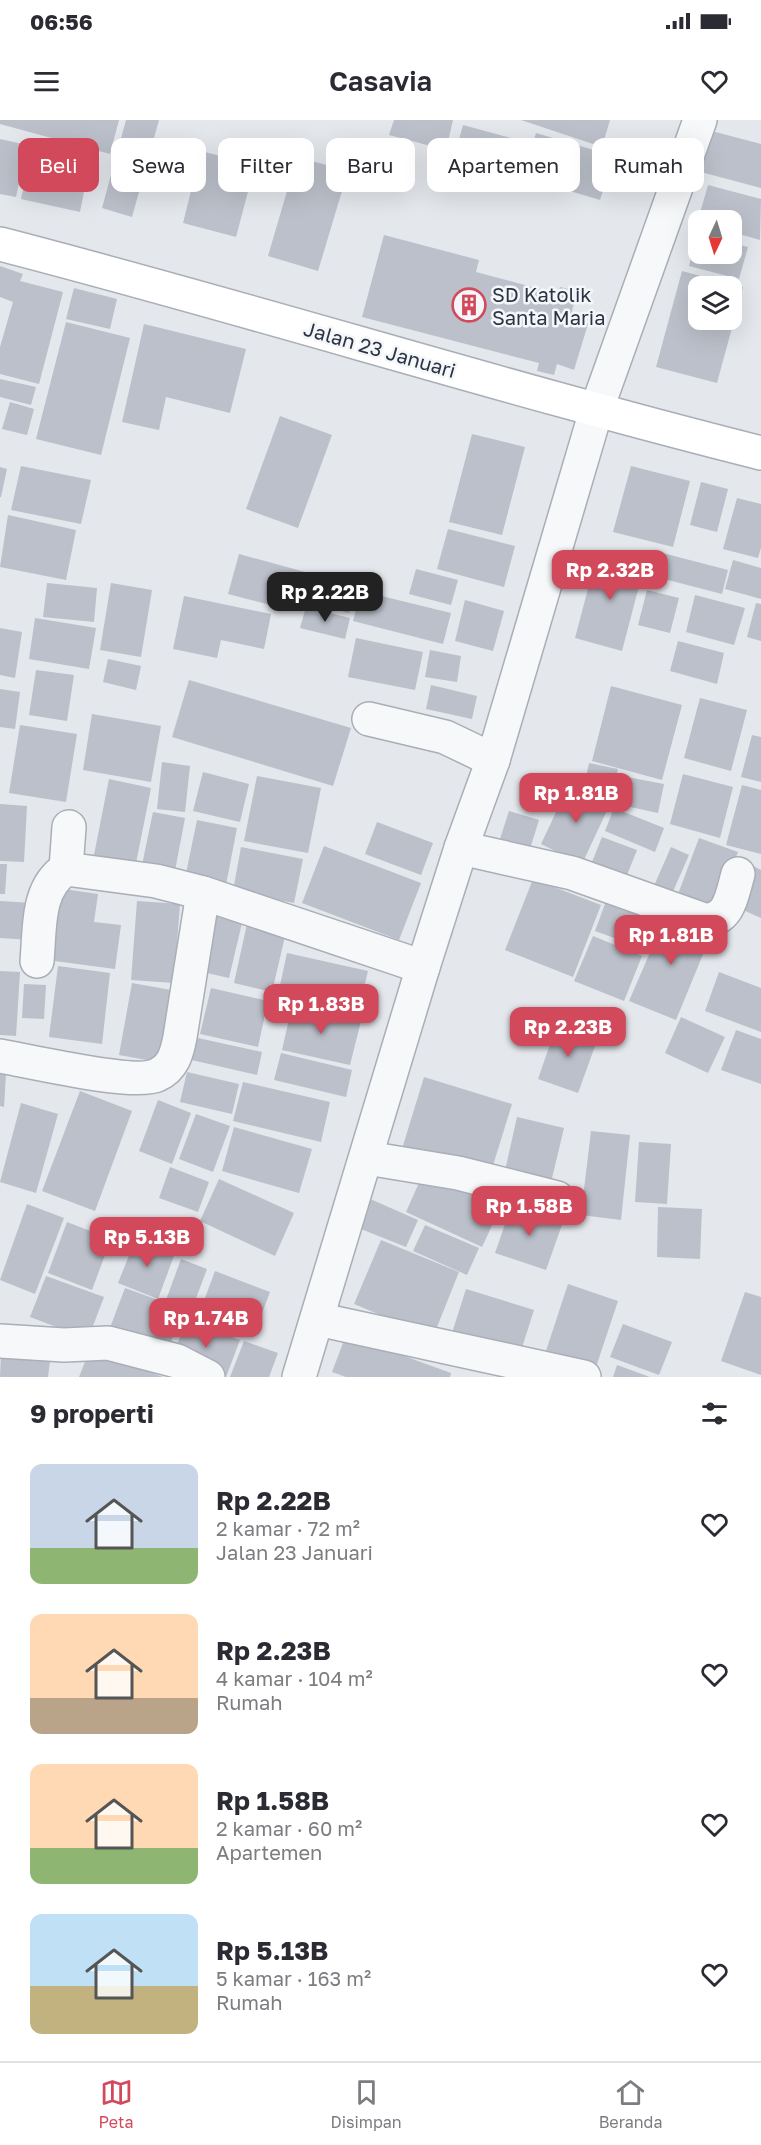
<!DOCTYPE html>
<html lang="id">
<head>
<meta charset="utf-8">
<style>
  body { margin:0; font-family:"Golos Text",sans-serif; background:#f7f7f7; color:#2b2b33; height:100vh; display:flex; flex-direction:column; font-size:22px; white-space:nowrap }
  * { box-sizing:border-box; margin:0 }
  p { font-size:20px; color:#7c7c81 }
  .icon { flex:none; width:33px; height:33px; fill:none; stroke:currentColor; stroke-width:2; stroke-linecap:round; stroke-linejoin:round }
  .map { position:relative; height:1257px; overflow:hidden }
  .details { display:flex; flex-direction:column; background:#fff; flex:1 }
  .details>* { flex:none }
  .hud { position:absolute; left:18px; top:18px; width:726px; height:54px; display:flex; gap:12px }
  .needle { width:39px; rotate:184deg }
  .fabs { position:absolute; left:688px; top:90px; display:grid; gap:12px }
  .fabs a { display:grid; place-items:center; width:54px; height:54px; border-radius:12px; background:#fff; box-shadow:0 6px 24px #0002; font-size:30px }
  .price { position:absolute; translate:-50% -51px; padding:0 14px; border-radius:12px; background:#d1495b; color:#fff; font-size:20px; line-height:39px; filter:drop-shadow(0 2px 3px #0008) }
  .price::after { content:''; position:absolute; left:50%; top:36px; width:18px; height:14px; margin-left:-9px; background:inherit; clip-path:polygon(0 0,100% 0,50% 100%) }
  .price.on { background:#222; color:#fff }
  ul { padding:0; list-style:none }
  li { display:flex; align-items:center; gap:18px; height:150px; padding:0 30px }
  li span { display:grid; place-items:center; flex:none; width:168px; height:120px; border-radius:12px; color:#555 }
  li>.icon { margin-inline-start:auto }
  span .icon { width:72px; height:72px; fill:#fffc; stroke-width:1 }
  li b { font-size:26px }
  h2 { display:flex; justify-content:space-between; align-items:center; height:72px; padding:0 30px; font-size:26px }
  .chip { padding:0 21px; border-radius:12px; background:#fff; box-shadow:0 6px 24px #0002; font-size:21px; line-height:54px }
  .chip.on { background:#d1495b; color:#fff }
  .status { display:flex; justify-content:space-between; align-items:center; height:42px; padding:0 30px; background:#fff; direction:ltr }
  .status svg { height:16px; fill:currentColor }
  header { display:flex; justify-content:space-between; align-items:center; height:78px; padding:0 30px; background:#fff; font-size:27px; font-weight:600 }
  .tab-bar { display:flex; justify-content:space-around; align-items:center; height:84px; border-top:2px solid #e1e1e2; background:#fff; font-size:16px; color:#7c7c81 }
  .tab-bar a { display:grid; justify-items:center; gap:3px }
  .tab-bar .on { color:#d1495b }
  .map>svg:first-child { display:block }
</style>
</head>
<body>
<div class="status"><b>06:56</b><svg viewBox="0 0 49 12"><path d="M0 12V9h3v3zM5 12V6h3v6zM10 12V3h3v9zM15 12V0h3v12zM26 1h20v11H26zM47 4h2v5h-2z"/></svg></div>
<header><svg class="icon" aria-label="menu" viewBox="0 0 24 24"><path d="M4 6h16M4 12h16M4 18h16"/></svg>Casavia<svg class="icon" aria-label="heart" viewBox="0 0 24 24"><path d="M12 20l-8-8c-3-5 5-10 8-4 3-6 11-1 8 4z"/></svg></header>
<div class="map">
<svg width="761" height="1257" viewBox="0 0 761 1257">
  <rect width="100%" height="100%" fill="#e4e7ec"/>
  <g fill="#bbc0ca" fill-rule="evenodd">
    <path d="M 0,0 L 119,0 L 110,34 L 0,4 Z"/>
    <path d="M 126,0 L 159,0 L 132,97 L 102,88 Z"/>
    <path d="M 394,0 L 453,0 L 446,30 L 389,15 Z"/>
    <path d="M 521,0 L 610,0 L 602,27 Z"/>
    <path d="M 463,5 L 511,18 L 504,47 L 455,34 Z"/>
    <path d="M 708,10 L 761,24 L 761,68 L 697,51 Z"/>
    <path d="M 536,13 L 614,36 L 600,80 L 523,57 Z"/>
    <path d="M 0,19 L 27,25 L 16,77 L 0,74 Z"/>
    <path d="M 33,24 L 91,36 L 80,92 L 21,79 Z"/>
    <path d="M 201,31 L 255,45 L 236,117 L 183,103 Z"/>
    <path d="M 297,37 L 348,51 L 318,151 L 268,136 Z"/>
    <path d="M 708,65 L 761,79 L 760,120 L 732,112 L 732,100 L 698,100 Z"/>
    <path d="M 697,113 L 699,134 L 732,134 L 732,123 L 748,127 L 739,159 L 689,146 Z"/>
    <path d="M 384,115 L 479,140 L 476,152 L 558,174 L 560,167 L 577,171 L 570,199 L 588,204 L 574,250 L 557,244 L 554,255 L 537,251 L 539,243 L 362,197 Z"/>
    <path d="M 0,146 L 23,154 L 20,161 L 63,172 L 39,264 L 0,254 L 0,227 L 13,182 L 0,177 Z"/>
    <path d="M 682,151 L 743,167 L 717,263 L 656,247 ZM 699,166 L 732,166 L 732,200 L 699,200 Z"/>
    <path d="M 74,168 L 117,179 L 110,209 L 66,199 Z"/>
    <path d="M 66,202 L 130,218 L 101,335 L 36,319 Z"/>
    <path d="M 144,204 L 246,229 L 230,293 L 166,277 L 159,310 L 122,302 Z"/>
    <path d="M 0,259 L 36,267 L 31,285 L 0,277 Z"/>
    <path d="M 10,282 L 34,289 L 27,315 L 2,309 Z"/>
    <path d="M 280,296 L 332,315 L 298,408 L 246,389 Z"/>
    <path d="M 472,314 L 525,327 L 502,415 L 449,402 Z"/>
    <path d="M 21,346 L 91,360 L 81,404 L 11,390 Z"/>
    <path d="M 631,346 L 690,361 L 673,427 L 613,412 Z"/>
    <path d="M 0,347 L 7,349 L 1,377 L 0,377 Z"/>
    <path d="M 701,362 L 728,369 L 717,412 L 690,405 Z"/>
    <path d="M 737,378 L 761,384 L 761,428 L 758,438 L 723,429 Z"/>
    <path d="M 8,395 L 76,410 L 66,460 L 0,447 Z"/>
    <path d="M 448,409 L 515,426 L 504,467 L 437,449 Z"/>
    <path d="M 651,430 L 728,450 L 722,474 L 645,454 Z"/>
    <path d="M 598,431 L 645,443 L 622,531 L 575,518 Z"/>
    <path d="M 239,434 L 305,452 L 294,491 L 228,474 Z"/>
    <path d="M 733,440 L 761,448 L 761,479 L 725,469 Z"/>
    <path d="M 416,449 L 458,460 L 451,485 L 409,474 Z"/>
    <path d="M 316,457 L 356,468 L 349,493 L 309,482 Z"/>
    <path d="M 47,463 L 97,468 L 94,502 L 43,497 Z"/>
    <path d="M 111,463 L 152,470 L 141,537 L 100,530 Z"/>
    <path d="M 647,470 L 679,478 L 670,513 L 638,505 Z"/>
    <path d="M 361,471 L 451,493 L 443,524 L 353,501 Z"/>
    <path d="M 695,475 L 745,488 L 734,525 L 686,512 Z"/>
    <path d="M 184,476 L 271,494 L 264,529 L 221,520 L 217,538 L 173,529 Z"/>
    <path d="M 465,480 L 504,491 L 493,531 L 455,521 Z"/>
    <path d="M 756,483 L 761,484 L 761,521 L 747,517 Z"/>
    <path d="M 306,487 L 350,498 L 345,519 L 300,508 Z"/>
    <path d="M 35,498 L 96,508 L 89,549 L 29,539 Z"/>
    <path d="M 0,508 L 22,512 L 15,558 L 0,555 Z"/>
    <path d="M 356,518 L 423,532 L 415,570 L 348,557 Z"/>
    <path d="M 678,521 L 724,533 L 717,564 L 670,551 Z"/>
    <path d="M 430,530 L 461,536 L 457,562 L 425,557 Z"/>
    <path d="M 108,539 L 141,546 L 136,570 L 103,562 Z"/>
    <path d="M 36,550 L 74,555 L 67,601 L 29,595 Z"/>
    <path d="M 189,560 L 351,608 L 333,666 L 172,617 Z"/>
    <path d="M 431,565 L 477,576 L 472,599 L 426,589 Z"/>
    <path d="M 611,566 L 682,585 L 662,660 L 592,641 Z"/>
    <path d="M 0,569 L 20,572 L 15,609 L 0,607 Z"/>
    <path d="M 700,578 L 747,590 L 731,651 L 684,638 Z"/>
    <path d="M 92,594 L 161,606 L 151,662 L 83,650 Z"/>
    <path d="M 20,605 L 77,614 L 66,682 L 9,673 Z"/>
    <path d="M 752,615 L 761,617 L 761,662 L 741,657 Z"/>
    <path d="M 162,642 L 190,646 L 185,692 L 157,689 Z"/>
    <path d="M 589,643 L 618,649 L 612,672 L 584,666 Z"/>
    <path d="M 203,652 L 249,664 L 240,702 L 193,691 Z"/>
    <path d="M 683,654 L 733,667 L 720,718 L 670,704 Z"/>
    <path d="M 257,656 L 321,668 L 308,733 L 244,721 Z"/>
    <path d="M 627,657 L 664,664 L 658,693 L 621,685 Z"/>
    <path d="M 109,659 L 151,668 L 136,743 L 94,735 Z"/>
    <path d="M 569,665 L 610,684 L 582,744 L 541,724 Z"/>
    <path d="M 742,665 L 761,670 L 761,734 L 726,725 Z"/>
    <path d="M 0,684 L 27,686 L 24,742 L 0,741 Z"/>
    <path d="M 614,688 L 664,708 L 655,732 L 605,711 Z"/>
    <path d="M 509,691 L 539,700 L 529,732 L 499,722 Z"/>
    <path d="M 153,692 L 185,698 L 175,751 L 142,745 Z"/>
    <path d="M 197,700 L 237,708 L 225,770 L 184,763 Z"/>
    <path d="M 377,702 L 433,723 L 421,755 L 365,734 Z"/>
    <path d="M 602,717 L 637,730 L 623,765 L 588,752 Z"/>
    <path d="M 699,718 L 738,732 L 717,788 L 678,774 Z"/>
    <path d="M 324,726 L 421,763 L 399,820 L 302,783 Z"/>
    <path d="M 241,727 L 303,739 L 294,783 L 233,771 Z"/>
    <path d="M 671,727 L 689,735 L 671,776 L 653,768 Z"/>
    <path d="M 0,744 L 7,744 L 5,774 L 0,774 Z"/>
    <path d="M 751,745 L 761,750 L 761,798 L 734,786 Z"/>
    <path d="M 533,759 L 601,785 L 573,857 L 505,830 Z"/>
    <path d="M 57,768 L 98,774 L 94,802 L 121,805 L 115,849 L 47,840 Z"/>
    <path d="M 609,773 L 659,791 L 645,829 L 595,811 Z"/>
    <path d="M 0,781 L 33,783 L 31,820 L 0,818 Z"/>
    <path d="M 137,781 L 180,784 L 174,863 L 131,860 Z"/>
    <path d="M 668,791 L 713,810 L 676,900 L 629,881 Z"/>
    <path d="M 207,794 L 242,803 L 229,858 L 194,850 Z"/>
    <path d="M 247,804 L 286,812 L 272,872 L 234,863 Z"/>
    <path d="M 593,816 L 642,836 L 624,881 L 574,861 Z"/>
    <path d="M 287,833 L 368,851 L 357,897 L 277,879 Z"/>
    <path d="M 58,846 L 110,853 L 102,924 L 49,917 Z"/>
    <path d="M 0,851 L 20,852 L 16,916 L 0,915 Z"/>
    <path d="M 719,852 L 761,868 L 761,912 L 705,891 Z"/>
    <path d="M 132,863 L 171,870 L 158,942 L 119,935 Z"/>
    <path d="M 24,864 L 46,865 L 44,899 L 22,898 Z"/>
    <path d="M 211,868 L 268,881 L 258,927 L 200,914 Z"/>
    <path d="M 292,886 L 361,901 L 350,945 L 282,930 Z"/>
    <path d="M 681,897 L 725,917 L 708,953 L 665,933 Z"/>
    <path d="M 557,904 L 598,918 L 578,973 L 538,959 Z"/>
    <path d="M 736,910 L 761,919 L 761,964 L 721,950 Z"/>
    <path d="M 189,916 L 262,932 L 257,955 L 183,938 Z"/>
    <path d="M 281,933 L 352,950 L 346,977 L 274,960 Z"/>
    <path d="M 187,952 L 239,964 L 232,994 L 180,982 Z"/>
    <path d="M 0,954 L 6,954 L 4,987 L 0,986 Z"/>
    <path d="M 424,957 L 512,984 L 490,1055 L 402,1029 Z"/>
    <path d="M 243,962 L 330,982 L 321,1022 L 233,1001 Z"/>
    <path d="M 80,971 L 132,991 L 95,1091 L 42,1071 Z"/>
    <path d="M 158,980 L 191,993 L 172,1044 L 139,1031 Z"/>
    <path d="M 21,983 L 58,994 L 36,1073 L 0,1062 Z"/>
    <path d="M 196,994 L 230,1006 L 213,1052 L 179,1039 Z"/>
    <path d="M 517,997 L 564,1008 L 548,1075 L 502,1064 Z"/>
    <path d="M 234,1007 L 312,1029 L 299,1073 L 222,1051 Z"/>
    <path d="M 591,1011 L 630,1015 L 621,1100 L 581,1095 Z"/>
    <path d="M 639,1022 L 671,1024 L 667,1084 L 635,1082 Z"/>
    <path d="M 170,1047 L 209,1062 L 198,1092 L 159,1078 Z"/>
    <path d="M 426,1047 L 503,1082 L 482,1127 L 406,1092 Z"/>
    <path d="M 219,1059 L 294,1093 L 275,1136 L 200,1101 Z"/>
    <path d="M 368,1078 L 418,1100 L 406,1127 L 356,1107 Z"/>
    <path d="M 27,1084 L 64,1098 L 35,1174 L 0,1160 Z"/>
    <path d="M 512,1084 L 563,1102 L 546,1150 L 495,1133 Z"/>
    <path d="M 658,1087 L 702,1089 L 700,1139 L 657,1137 Z"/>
    <path d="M 67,1102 L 111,1119 L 92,1170 L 48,1153 Z"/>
    <path d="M 425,1105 L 479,1128 L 467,1155 L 413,1131 Z"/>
    <path d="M 136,1118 L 175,1133 L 158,1179 L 118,1163 Z"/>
    <path d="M 381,1120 L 459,1152 L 433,1217 L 354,1184 Z"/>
    <path d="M 181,1139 L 207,1149 L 192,1189 L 166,1180 Z"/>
    <path d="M 215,1151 L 270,1172 L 253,1217 L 198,1197 Z"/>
    <path d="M 46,1156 L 104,1177 L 88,1219 L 30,1197 Z"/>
    <path d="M 568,1164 L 618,1181 L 593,1256 L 543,1240 Z"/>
    <path d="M 125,1168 L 183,1189 L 166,1235 L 108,1213 Z"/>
    <path d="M 466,1169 L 534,1190 L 519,1237 L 451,1216 Z"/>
    <path d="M 745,1172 L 761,1177 L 761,1255 L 721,1241 Z"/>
    <path d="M 187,1200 L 240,1220 L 226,1257 L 172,1237 Z"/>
    <path d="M 623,1204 L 672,1222 L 659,1255 L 610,1237 Z"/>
    <path d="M 346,1215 L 451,1253 L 450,1257 L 346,1257 L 332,1252 Z"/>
    <path d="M 244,1221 L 278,1233 L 269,1257 L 230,1257 Z"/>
    <path d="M 90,1229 L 163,1257 L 79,1257 Z"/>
    <path d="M 1,1235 L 50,1241 L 48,1257 L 0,1257 Z"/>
    <path d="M 617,1245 L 650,1257 L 613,1257 Z"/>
  </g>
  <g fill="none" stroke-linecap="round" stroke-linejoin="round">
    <defs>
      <g id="street">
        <path d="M 369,599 L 445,617 L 493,640"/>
        <path d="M 69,707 L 66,749 L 156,761 L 203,773 L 423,847"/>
        <path d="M 461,728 L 572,753 L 704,800 C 730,801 732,774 738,754"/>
        <path d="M 37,841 C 40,810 36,768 66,749"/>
        <path d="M 0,936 C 29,941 135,966 157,955 C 173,948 177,933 180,917 L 203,773"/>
        <path d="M 367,1038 L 458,1053 L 557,1078"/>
        <path d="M 317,1199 L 584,1257"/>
        <path d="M 0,1221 L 64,1225 L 108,1223 L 177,1241 L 208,1257"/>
        <path d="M 299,1257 L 423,847 L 461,728 L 493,640 L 596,291 L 700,0"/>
      </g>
      <path id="secondary" d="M 0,124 C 255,190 506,269 761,333"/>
    </defs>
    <use href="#street" stroke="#a9aeb7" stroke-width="36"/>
    <use href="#secondary" stroke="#a9aeb7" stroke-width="36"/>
    <use href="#street" stroke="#f7f8fa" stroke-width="33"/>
    <use href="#secondary" stroke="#fff" stroke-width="33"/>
  </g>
  <defs>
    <symbol id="building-ring" viewBox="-11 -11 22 22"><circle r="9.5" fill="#f4f6f9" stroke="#d1495b" stroke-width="1.5"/><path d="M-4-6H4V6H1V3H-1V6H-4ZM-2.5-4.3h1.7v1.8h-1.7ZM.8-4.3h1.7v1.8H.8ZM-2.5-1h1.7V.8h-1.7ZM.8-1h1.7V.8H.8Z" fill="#d1495b"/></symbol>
  </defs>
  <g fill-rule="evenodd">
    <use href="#building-ring" x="450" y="166" width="38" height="38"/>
  </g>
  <g text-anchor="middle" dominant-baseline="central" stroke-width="5" stroke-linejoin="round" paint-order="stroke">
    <g font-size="20" fill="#2b3445" stroke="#f4f6f9" text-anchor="start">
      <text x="492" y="174">SD Katolik<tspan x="492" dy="23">Santa Maria</tspan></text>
    </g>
    <g font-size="20" fill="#2b3445" stroke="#f4f6f9">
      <text transform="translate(380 229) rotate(16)">Jalan 23 Januari</text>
    </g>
  </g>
</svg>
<div class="fabs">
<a><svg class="needle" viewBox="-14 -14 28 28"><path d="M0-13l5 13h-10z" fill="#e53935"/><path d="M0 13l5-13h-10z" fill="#7c7c81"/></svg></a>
<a><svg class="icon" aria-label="layers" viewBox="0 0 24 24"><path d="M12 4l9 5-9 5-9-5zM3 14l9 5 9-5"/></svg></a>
</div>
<b class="price" style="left:610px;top:481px">Rp 2.32B</b>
<b class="price on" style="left:325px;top:503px">Rp 2.22B</b>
<b class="price" style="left:576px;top:704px">Rp 1.81B</b>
<b class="price" style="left:671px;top:846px">Rp 1.81B</b>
<b class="price" style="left:321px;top:915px">Rp 1.83B</b>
<b class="price" style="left:568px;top:938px">Rp 2.23B</b>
<b class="price" style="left:529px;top:1117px">Rp 1.58B</b>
<b class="price" style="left:147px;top:1148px">Rp 5.13B</b>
<b class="price" style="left:206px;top:1229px">Rp 1.74B</b>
<div class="hud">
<a class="chip on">Beli</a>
<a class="chip">Sewa</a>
<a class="chip">Filter</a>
<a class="chip">Baru</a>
<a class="chip">Apartemen</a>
<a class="chip">Rumah</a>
</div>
</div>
<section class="details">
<h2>9 properti<svg class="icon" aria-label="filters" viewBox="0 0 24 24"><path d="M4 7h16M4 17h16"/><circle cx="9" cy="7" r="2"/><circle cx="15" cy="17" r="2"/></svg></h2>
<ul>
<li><span style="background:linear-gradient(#c9d6e8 70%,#8fb573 0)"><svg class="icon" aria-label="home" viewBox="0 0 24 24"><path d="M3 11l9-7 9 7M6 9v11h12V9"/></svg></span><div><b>Rp 2.22B</b><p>2 kamar · 72 m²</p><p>Jalan 23 Januari</p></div><svg class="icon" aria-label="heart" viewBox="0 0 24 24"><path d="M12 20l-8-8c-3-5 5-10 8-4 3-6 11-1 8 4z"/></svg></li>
<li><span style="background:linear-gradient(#ffd9b3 70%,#b9a48a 0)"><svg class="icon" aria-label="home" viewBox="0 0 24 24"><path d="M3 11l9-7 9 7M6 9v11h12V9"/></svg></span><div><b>Rp 2.23B</b><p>4 kamar · 104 m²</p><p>Rumah</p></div><svg class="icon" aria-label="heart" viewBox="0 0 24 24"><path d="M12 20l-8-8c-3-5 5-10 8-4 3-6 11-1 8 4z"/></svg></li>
<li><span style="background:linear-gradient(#ffd9b3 70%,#8fb573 0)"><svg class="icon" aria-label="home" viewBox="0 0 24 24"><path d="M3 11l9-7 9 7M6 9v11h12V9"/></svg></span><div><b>Rp 1.58B</b><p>2 kamar · 60 m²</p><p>Apartemen</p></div><svg class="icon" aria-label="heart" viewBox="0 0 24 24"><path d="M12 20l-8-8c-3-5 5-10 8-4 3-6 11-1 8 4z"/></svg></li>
<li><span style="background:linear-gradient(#bfe0f5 60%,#c2b280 0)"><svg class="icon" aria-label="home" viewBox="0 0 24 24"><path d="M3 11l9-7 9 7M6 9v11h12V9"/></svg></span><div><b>Rp 5.13B</b><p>5 kamar · 163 m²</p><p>Rumah</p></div><svg class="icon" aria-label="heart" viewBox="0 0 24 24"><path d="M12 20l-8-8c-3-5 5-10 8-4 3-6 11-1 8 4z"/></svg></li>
</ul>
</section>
<nav class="tab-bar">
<a class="on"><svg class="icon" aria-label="map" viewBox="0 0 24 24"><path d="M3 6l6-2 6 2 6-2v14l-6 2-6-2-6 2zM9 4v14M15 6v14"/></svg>Peta</a>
<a><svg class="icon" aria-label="saved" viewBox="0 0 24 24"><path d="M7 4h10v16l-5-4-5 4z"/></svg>Disimpan</a>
<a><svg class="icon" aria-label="home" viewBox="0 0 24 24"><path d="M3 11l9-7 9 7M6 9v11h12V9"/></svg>Beranda</a>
</nav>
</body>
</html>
